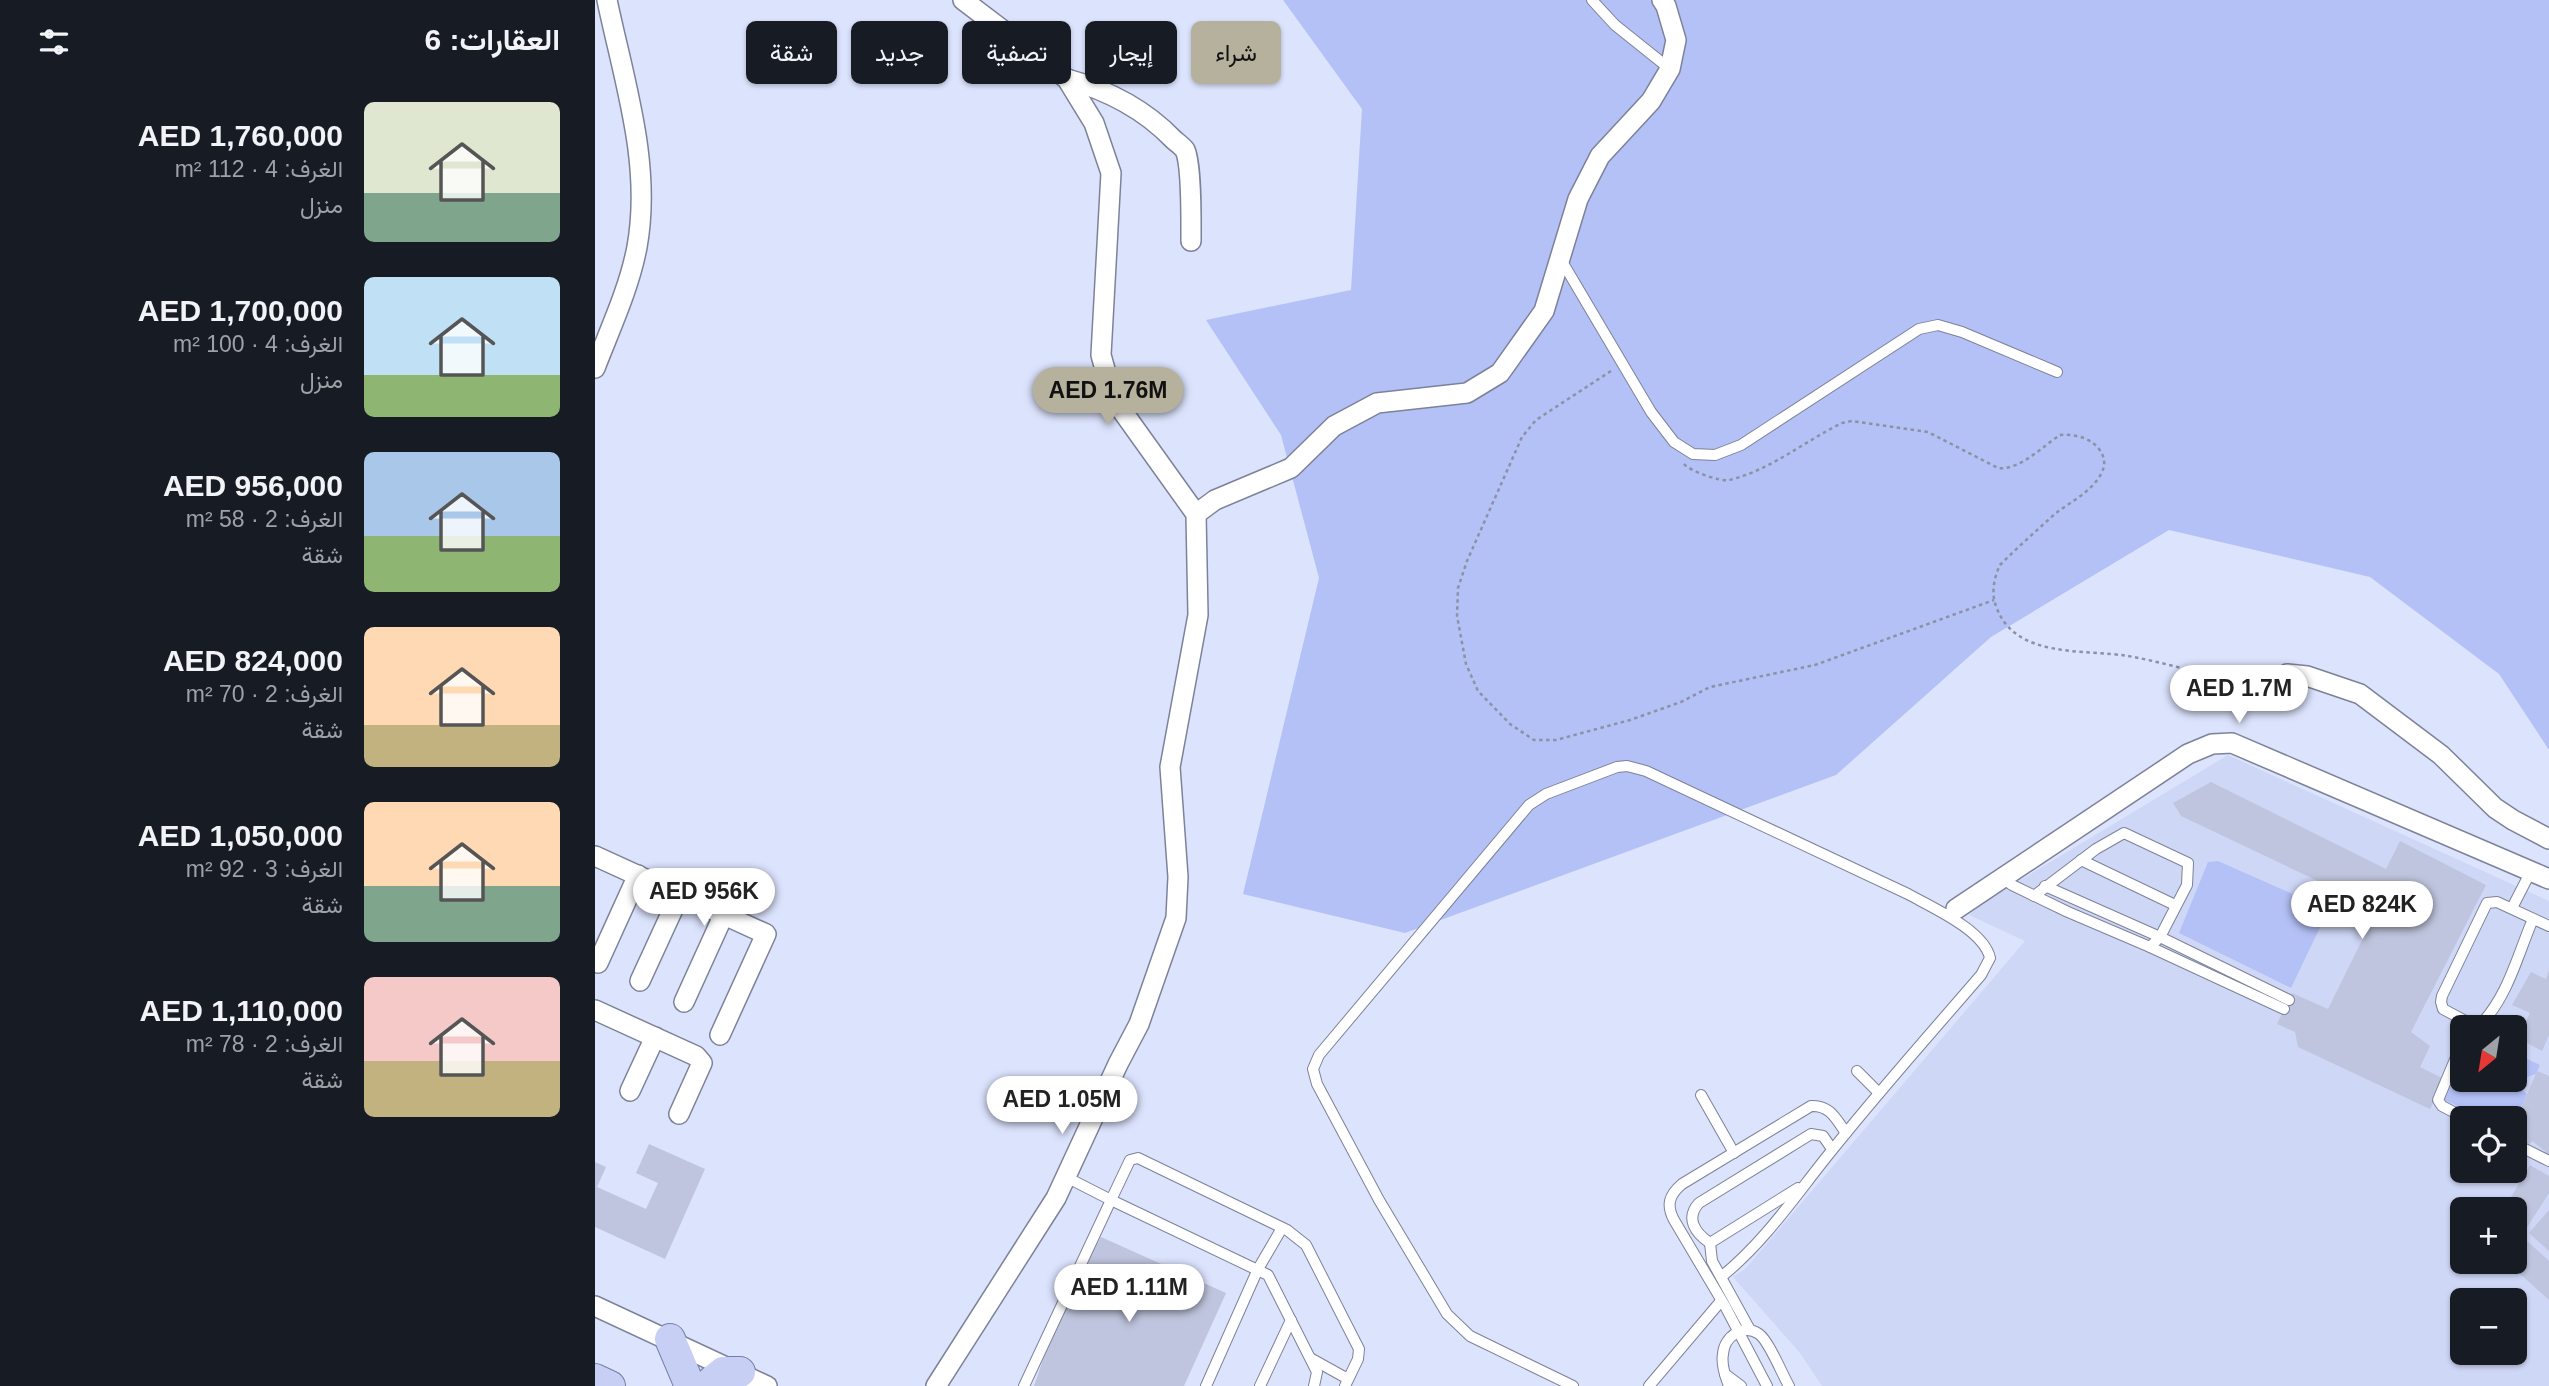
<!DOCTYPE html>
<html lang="ar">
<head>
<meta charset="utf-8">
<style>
  body { margin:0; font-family:Helvetica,Vazirmatn,sans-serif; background:#20242c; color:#f1f3f6; direction:rtl; height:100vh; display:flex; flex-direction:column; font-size:26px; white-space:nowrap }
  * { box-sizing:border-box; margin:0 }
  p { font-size:23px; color:#9ea1a6 }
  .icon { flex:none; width:38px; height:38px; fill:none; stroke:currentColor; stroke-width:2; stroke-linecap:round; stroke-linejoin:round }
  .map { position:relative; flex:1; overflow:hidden; direction:ltr }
  .side { display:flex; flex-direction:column; background:#171b24; width:595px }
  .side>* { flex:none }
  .top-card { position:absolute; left:21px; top:21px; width:665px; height:63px; direction:rtl; display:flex; gap:14px }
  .needle { width:46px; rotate:210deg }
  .controls { position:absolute; left:1855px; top:1015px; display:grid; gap:14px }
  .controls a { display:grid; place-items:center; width:77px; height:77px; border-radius:10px; background:#171b24; box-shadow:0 2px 5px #0004; font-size:35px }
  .price { position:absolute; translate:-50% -60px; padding:0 16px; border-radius:24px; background:#fff; color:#222; font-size:23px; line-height:46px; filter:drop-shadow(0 2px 4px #0008) }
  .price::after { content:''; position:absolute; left:50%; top:42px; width:21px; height:16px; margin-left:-10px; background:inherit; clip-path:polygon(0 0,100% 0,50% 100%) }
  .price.on { background:#b6b19c; color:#111 }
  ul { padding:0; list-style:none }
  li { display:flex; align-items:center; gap:21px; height:175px; padding:0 35px }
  li span { display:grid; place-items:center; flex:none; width:196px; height:140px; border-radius:10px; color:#555 }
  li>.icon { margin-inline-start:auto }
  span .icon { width:84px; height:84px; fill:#fffc; stroke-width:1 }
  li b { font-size:30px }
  h2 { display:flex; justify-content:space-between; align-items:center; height:84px; padding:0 35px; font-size:30px }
  .tag { padding:0 24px; border-radius:10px; background:#171b24; box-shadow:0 2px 5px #0004; font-size:24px; line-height:63px }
  .tag.on { background:#b6b19c; color:#111 }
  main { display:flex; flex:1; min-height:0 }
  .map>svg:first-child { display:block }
</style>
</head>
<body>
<main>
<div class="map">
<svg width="1954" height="1386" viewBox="0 0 1954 1386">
  <rect width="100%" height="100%" fill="#dce3fd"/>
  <path fill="#cfd7f7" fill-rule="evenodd" d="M 1633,755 L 1954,901 L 1954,1386 L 1227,1386 L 1205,1353 L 1138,1277 L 1151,1268 L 1430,941 L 1374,915 L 1387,903 ZM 1867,1027 L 1920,1027 L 1920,1080 L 1867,1080 ZM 1867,1118 L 1920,1118 L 1920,1171 L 1867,1171 ZM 1867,1209 L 1920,1209 L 1920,1262 L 1867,1262 ZM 1867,1300 L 1920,1300 L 1920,1353 L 1867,1353 Z"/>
  <g fill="#b4c1f6">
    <path d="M 688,0 L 1954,0 L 1954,750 L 1904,674 L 1775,577 L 1574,530 L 1396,637 L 1241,775 L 810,933 L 648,894 L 724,578 L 686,435 L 611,320 L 756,290 L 767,109 Z"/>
    <path d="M 1623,861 L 1725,906 L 1723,913 L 1730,917 L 1696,988 L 1584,933 L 1613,862 Z"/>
    <path d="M 1920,1053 L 1945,1065 L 1941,1074 L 1926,1079 L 1924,1087 L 1932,1094 L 1927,1106 L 1913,1111 L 1918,1118 L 1890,1118 L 1849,1100 L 1867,1062 L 1867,1080 L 1920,1080 Z"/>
  </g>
  <g fill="#bfc5de">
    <path d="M 1616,782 L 1791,869 L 1805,841 L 1891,885 L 1816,1032 L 1835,1046 L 1825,1067 L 1849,1079 L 1835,1109 L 1703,1047 L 1700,1032 L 1682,1024 L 1697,993 L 1733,1009 L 1778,918 L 1741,900 L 1746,892 L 1586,816 L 1578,803 Z"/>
    <path d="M 1954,970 L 1954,1035 L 1947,1051 L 1923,1038 L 1935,1013 L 1917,1005 L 1936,972 L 1951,979 Z"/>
    <path d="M 1942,1071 L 1954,1076 L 1954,1157 L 1948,1155 L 1950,1151 L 1937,1141 L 1935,1144 L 1920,1138 L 1920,1123 Z"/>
    <path d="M 54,1144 L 110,1169 L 70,1259 L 0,1227 L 0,1162 L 11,1167 L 2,1187 L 51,1209 L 63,1183 L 41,1173 Z"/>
    <path d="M 1935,1165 L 1954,1176 L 1954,1193 L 1920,1246 L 1920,1209 L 1909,1209 Z"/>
    <path d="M 1954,1210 L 1954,1251 L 1934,1233 Z"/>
    <path d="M 506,1237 L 631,1293 L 589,1386 L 439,1386 L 467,1304 Z"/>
    <path d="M 1930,1239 L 1954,1261 L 1954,1300 L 1912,1262 L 1920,1262 L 1920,1250 Z"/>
  </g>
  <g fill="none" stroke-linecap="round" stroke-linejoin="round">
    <defs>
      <g id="service">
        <path d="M 997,0 L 1020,25 L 1075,69"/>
        <path d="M 965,258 L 1056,412 L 1079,442 L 1098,454 L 1120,455 L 1146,445 L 1324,329 L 1343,325 L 1367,332 L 1462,372"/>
        <path d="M 1486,860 L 1580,905"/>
        <path d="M 1408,878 L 1417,885 L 1473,912 L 1555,947 L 1689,1009"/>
        <path d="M 1450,886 L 1565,937 L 1694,1000"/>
        <path d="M 1439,896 L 1501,849 L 1529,833 L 1593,863 L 1592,885 L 1565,937 L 1555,947"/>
        <path d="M 1917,908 L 1936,871"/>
        <path d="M 1938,919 C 1923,954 1913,996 1886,1024 L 1876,1024 L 1848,1009 L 1846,1002 L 1847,996 L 1892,903 L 1902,902 L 1954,926"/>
        <path d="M 1867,1043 L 1843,1100 L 1847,1106 L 1870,1118"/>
        <path d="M 1262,1071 L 1284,1093"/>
        <path d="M 1106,1095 L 1139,1153"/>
        <path d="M 1920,1144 L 1954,1161"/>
        <path d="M 471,1177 L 516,1200 L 535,1160 L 543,1158 L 692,1230 L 711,1245 L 764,1349 L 763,1359 L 750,1386"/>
        <path d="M 1115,1243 C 1100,1233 1090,1218 1104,1203 L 1216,1134 L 1228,1136 L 1237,1149"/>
        <path d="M 1115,1243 L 1203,1188"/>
        <path d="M 1115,1243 L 1117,1261 L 1155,1330"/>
        <path d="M 717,1359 L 753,1379"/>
        <path d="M 1130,1374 L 1146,1386"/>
        <path d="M 429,1386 L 516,1200 L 673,1275 L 722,1372 L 719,1386"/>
        <path d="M 611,1386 L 663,1269 L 687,1228"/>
        <path d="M 665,1386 L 696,1320"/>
        <path d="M 978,1386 L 875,1336 L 852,1314 L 784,1200 L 722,1084 L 718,1069 L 724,1055 L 934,805 L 951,794 L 1022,767 L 1032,766 L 1051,771 L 1313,894 C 1336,907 1389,930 1395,958 L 1386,975 C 1337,1032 1286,1089 1238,1149 C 1202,1193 1171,1241 1126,1277"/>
        <path d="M 1054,1386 L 1126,1301"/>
        <path d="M 1134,1386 C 1130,1376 1126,1364 1128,1354 C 1129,1337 1148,1323 1164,1334 C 1174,1341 1187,1374 1194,1386"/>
        <path d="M 1172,1386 L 1130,1306 L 1079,1220 C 1071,1205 1074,1195 1087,1184 L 1216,1106 C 1235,1105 1241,1119 1251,1133"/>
      </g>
      <g id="minor">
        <path d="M 472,79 C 512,90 549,109 578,139 C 581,142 587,146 590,150 C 597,165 596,223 596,241"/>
        <path d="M 0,368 C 15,329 34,289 42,247 C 57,164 29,81 12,0"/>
        <path d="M 601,514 L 620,500 L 696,468 L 739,426 L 782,403 L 872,393 L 905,373 L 949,311 L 983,199 L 1005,156 L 1056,101 L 1075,69 L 1081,40 L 1071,6 L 1067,0"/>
        <path d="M 1692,674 L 1712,676 L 1765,694 L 1846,755 L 1900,808 L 1918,820 L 1954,839"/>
        <path d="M 0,856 L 171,934 L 125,1035"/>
        <path d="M 1361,909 L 1593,754 L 1617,744 L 1637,743 L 1954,879"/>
        <path d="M 3,963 L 43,875"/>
        <path d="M 45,981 L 85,894"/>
        <path d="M 89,1002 L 129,914"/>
        <path d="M 0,1010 L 101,1056 L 107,1063 L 84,1114"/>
        <path d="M 35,1091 L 60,1037"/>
        <path d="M 0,1306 L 172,1386"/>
        <path d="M 341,1386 L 461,1198 L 523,1064 L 544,1024 L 581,918 L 583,877 L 575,767 L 603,615 L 601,514 L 518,398 L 506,355 L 516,173 L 499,123 L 472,79 L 368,0"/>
      </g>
      <g id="primary">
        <path d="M 75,1339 L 95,1386"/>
        <path d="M 0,1379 L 15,1386"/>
        <path d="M 117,1386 L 117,1381 L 128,1372 L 145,1372"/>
      </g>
    </defs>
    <use href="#service" stroke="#7c8299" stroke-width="12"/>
    <use href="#minor" stroke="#7c8299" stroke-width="22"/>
    <use href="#primary" stroke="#747ea9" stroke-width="32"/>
    <g stroke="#8c91a4" stroke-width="2.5" stroke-dasharray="3.5 3.5" stroke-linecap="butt">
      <path d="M 1016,371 L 941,420 L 927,437 L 872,561 L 863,588 L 862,616 L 871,664 L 883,691 L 915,724 L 939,740 L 961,740 L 1035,720 L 1086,702 L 1115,687 L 1220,665 L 1399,600"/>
      <path d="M 1089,464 C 1095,471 1125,482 1134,480 C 1174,471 1210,441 1247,423 L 1257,421 L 1333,432 L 1403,468 C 1424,471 1448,446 1465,435 C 1478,434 1495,437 1504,449 C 1510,457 1511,465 1506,474 C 1497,491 1476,502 1461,513 C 1442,530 1423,547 1405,565 C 1399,577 1396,594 1401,606 C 1419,659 1489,649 1533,656 C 1562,661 1592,670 1621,676 C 1631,679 1643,683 1653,683 C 1660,683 1667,680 1674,679"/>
    </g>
    <use href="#service" stroke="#fff" stroke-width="10"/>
    <use href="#minor" stroke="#fff" stroke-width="19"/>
    <use href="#primary" stroke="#c7d0f4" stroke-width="30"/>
  </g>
</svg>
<div class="controls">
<a><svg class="needle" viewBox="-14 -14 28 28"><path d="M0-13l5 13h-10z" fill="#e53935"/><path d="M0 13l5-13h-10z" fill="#9ea1a6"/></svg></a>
<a><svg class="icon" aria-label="locate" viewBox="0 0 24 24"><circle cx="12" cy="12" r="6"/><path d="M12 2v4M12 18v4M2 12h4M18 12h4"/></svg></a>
<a>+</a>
<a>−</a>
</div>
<b class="price on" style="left:513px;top:427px">AED 1.76M</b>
<b class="price" style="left:1644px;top:725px">AED 1.7M</b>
<b class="price" style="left:109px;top:928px">AED 956K</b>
<b class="price" style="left:1767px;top:941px">AED 824K</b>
<b class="price" style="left:467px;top:1136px">AED 1.05M</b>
<b class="price" style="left:534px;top:1324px">AED 1.11M</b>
<div class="top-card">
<a class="tag on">شراء</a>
<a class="tag">إيجار</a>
<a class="tag">تصفية</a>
<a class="tag">جديد</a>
<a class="tag">شقة</a>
</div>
</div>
<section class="side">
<h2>العقارات: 6<svg class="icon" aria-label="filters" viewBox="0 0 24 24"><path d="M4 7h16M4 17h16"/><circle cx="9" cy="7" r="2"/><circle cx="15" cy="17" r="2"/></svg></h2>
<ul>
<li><span style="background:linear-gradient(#dfe7d0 65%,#7fa58c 0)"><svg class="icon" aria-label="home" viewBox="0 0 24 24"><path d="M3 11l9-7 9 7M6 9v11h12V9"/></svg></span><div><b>AED 1,760,000</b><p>الغرف: 4 · 112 m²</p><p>منزل</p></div></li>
<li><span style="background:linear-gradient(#bfe0f5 70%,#8fb573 0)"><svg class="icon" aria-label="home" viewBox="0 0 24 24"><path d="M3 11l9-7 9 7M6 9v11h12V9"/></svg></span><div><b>AED 1,700,000</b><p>الغرف: 4 · 100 m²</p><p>منزل</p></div></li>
<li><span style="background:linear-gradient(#a9c7e8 60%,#8fb573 0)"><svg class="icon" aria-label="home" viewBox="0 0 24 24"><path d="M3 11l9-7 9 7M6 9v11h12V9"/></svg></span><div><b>AED 956,000</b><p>الغرف: 2 · 58 m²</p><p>شقة</p></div></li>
<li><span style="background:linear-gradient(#ffd9b3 70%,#c2b280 0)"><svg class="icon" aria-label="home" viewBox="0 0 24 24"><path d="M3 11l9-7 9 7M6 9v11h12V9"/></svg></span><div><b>AED 824,000</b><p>الغرف: 2 · 70 m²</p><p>شقة</p></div></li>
<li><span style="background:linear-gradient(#ffd9b3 60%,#7fa58c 0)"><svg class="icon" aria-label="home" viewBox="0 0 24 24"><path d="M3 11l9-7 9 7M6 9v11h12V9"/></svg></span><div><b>AED 1,050,000</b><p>الغرف: 3 · 92 m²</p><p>شقة</p></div></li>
<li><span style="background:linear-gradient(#f6c9c9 60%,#c2b280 0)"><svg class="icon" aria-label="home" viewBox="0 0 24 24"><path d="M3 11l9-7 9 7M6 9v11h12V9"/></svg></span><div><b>AED 1,110,000</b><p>الغرف: 2 · 78 m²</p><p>شقة</p></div></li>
</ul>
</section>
</main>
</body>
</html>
